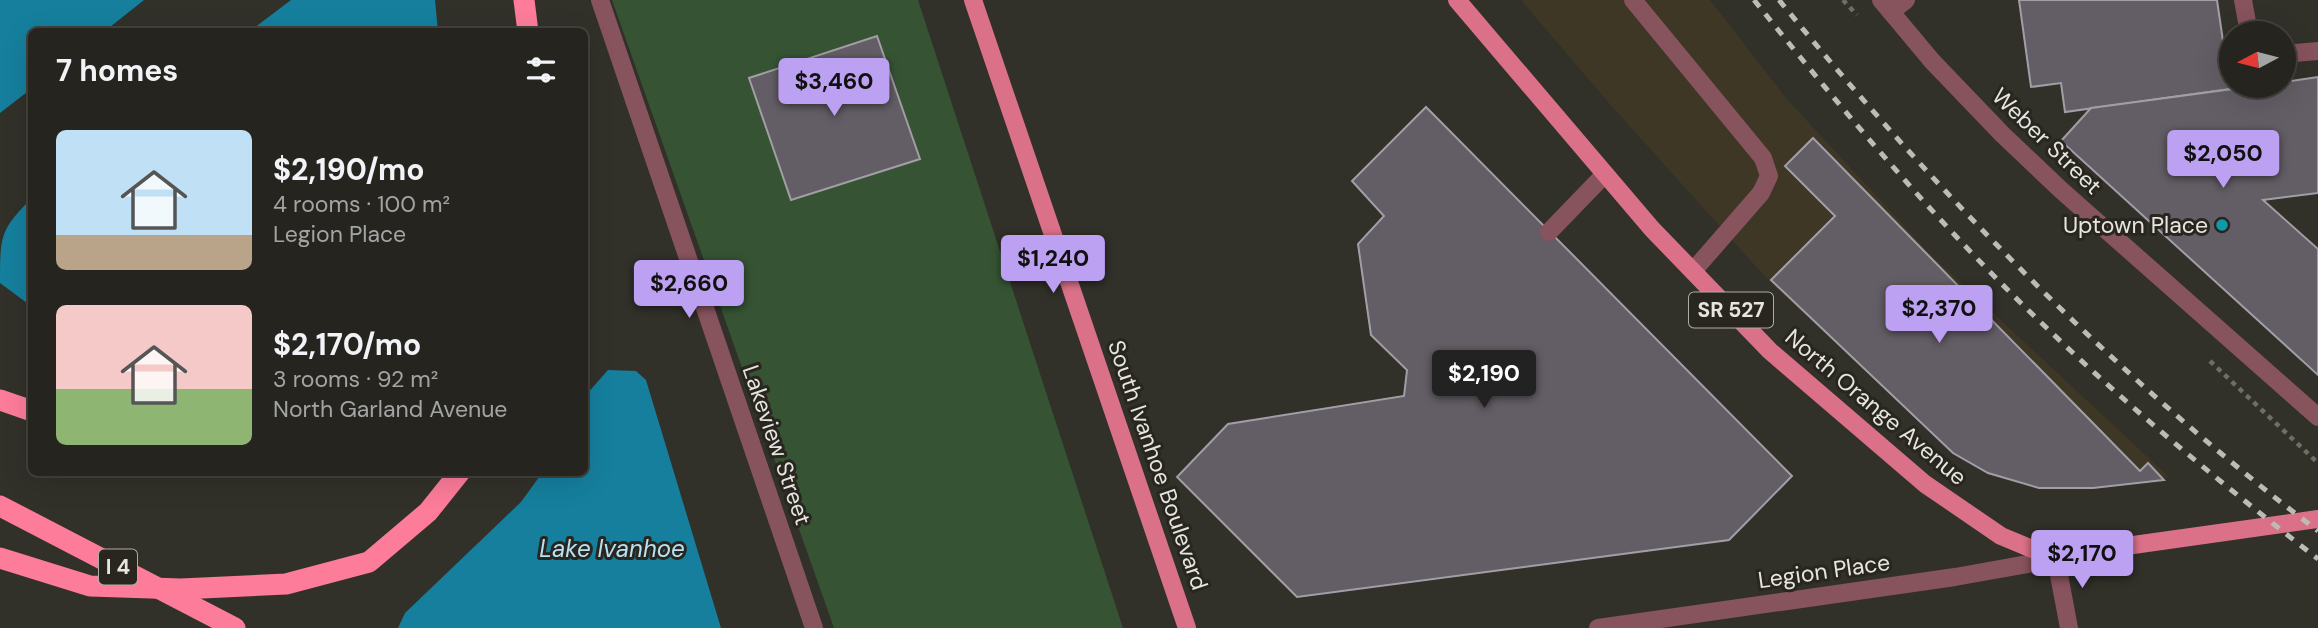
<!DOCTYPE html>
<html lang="en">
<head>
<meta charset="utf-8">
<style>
  body { margin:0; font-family:"DM Sans",sans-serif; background:#2d2c28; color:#f1f3f6; height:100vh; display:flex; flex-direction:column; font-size:26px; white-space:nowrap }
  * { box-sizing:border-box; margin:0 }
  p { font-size:23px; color:#a3a4a4 }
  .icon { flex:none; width:38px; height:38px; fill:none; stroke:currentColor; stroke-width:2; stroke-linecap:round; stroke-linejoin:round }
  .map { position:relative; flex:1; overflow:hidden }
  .panel { position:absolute; left:28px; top:28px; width:560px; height:448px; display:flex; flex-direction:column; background:#25241f; border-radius:10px; box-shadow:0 7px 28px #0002,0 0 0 2px #42413d }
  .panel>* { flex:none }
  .needle { width:46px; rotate:263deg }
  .controls { position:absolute; left:2219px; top:21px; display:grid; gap:14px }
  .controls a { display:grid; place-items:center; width:77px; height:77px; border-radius:50%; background:#25241f; box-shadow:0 7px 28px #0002,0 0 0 2px #42413d; font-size:35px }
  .price { position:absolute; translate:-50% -60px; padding:0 16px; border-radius:7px; background:#bca0f2; color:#111; font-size:23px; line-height:46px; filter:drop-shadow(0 2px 4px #0008) }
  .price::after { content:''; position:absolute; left:50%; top:42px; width:21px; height:16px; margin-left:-10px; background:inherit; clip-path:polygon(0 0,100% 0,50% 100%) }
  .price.selected { background:#222; color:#fff }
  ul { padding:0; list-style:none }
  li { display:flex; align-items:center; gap:21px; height:175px; padding:0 28px }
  li span { display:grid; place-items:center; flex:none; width:196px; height:140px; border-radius:10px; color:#555 }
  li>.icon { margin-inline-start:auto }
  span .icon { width:84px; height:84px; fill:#fffc; stroke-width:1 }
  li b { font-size:30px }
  h2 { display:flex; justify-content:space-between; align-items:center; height:84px; padding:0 28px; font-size:30px }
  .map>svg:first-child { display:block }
</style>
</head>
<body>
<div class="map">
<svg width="2318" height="628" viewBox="0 0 2318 628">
  <rect width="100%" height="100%" fill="#313029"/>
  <path fill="#3f3726" d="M 1521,0 L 1710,0 L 1786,98 L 1930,254 L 2169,477 L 2073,489 L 2044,489 L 2008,479 L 1952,452 L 1771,283 L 1615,110 Z"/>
  <path fill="#365434" d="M 612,0 L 918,0 L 1123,628 L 834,628 Z"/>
  <g fill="#157f9d">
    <path d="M 0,0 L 144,0 L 105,31 L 32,32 L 31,89 L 0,113 Z"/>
    <path d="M 291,0 L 435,0 L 438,31 L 250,31 Z"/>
    <path d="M 31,199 L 31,306 L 0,283 C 0,236 0,230 31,199 Z"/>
    <path d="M 608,370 L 636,371 L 646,380 L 721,628 L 398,628 L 405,613 L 521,502 L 542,473 L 584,472 L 585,396 Z"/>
  </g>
  <g fill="#635e65" stroke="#a39ea6" stroke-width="2">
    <path d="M 2019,0 L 2217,0 L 2230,89 L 2065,112 L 2061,83 L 2031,87 Z"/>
    <path d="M 877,36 L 920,159 L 791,200 L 749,78 Z"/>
    <path d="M 2318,77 L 2318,193 L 2263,200 L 2318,249 L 2318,375 L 2061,141 L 2091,108 L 2255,86 L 2284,86 L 2284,82 Z"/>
    <path d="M 1426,107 L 1792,476 L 1729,540 L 1297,597 L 1177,477 L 1228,424 L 1404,396 L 1407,370 L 1371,335 L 1358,244 L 1384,216 L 1352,181 Z"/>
    <path d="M 1813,138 L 2140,471 L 2148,463 L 2164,480 L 2093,488 L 2039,488 L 1988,473 L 1953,453 L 1771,280 L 1835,216 L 1785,166 Z"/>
  </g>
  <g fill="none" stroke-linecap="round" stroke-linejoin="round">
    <g stroke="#6e6d66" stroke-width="4.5" stroke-dasharray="5 5" stroke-linecap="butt">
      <path d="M 1843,0 L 1857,15"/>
      <path d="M 2210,361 L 2318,463"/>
    </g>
    <g stroke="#87535d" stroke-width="18">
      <path d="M 600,0 L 814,628"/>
      <path d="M 1633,0 L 1763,158 L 1769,176 L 1761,193 L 1693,271"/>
      <path d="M 1881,0 L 1932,61 L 2002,134 L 2061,190 L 2318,417"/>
      <path d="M 2243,0 L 2249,33"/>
      <path d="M 1891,12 L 1906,0"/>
      <path d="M 2284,54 L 2318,51"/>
      <path d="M 1549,232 L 1605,174"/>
      <path d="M 1598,628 L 1955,577 L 2056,559 L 2069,628"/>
    </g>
    <g stroke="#db7189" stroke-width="18">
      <path d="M 973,0 L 1187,628"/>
      <path d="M 1457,0 L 1652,229 L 1770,351 L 1925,484 L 2001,536 L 2056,559 L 2112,548 L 2318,519"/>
    </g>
    <g stroke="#fc7c9a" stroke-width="21">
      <path d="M 524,0 L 528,32"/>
      <path d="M 0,400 L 32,411"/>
      <path d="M 0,558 L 90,586 L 181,589 L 286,584 L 369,562 L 428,512 L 460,472"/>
    </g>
    <g stroke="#bcbbb5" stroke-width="5" stroke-dasharray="9 9" stroke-linecap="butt">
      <path d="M 1754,0 C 1847,116 1943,230 2051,332 C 2135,413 2226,487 2318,559"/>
      <path d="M 1779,0 C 1939,196 2116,377 2318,531"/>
    </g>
    <path stroke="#fc7c9a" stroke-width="21" d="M 0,506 L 235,628"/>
  </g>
  <circle fill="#0f9aa8" stroke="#28261f" stroke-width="2.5" cx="2222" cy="225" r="7"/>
  <g text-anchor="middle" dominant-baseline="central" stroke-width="6" stroke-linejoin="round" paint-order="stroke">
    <g fill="#28261f" stroke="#adaca6" stroke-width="2">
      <rect x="1689" y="292.5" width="84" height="35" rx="5"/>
      <rect x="99" y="549.5" width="38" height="35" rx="5"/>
    </g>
    <g font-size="21" font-weight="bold" fill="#e6e5e0">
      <text x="1731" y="310">SR 527</text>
      <text x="118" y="567">I 4</text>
    </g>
    <g font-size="23" fill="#e6e5e0" stroke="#28261f">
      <text transform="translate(2047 141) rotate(44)">Weber Street</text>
      <text transform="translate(1876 407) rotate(40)">North Orange Avenue</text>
      <text transform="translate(777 445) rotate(71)">Lakeview Street</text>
      <text transform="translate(1158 465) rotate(71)">South Ivanhoe Boulevard</text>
      <text transform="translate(1824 571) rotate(-8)">Legion Place</text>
    </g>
    <g font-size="23" fill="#e6e5e0" stroke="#28261f" text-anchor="end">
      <text x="2208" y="225">Uptown Place</text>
    </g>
    <g font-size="24" font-style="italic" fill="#b6e2f3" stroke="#28261f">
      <text x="612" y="548">Lake Ivanhoe</text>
    </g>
  </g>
</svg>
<div class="controls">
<a><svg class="needle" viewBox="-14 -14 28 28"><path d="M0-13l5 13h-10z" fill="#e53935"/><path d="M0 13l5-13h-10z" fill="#a3a4a4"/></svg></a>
</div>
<b class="price" style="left:834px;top:118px">$3,460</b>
<b class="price" style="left:2223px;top:190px">$2,050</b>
<b class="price" style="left:1053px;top:295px">$1,240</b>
<b class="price" style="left:689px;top:320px">$2,660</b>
<b class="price" style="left:1939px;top:345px">$2,370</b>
<b class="price selected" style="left:1484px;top:410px">$2,190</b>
<b class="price" style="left:2082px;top:590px">$2,170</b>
<section class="panel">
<h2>7 homes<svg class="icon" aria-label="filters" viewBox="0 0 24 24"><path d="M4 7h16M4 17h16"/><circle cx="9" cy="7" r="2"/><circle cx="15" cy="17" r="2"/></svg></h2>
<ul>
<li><span style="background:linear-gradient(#bfe0f5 75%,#b9a48a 0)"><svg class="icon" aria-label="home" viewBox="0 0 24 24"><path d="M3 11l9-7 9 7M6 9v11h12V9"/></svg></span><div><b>$2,190/mo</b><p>4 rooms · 100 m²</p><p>Legion Place</p></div></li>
<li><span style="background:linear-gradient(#f6c9c9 60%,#8fb573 0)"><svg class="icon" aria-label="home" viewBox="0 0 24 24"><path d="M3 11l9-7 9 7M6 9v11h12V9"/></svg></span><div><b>$2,170/mo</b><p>3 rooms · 92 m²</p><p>North Garland Avenue</p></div></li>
</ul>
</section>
</div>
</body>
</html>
